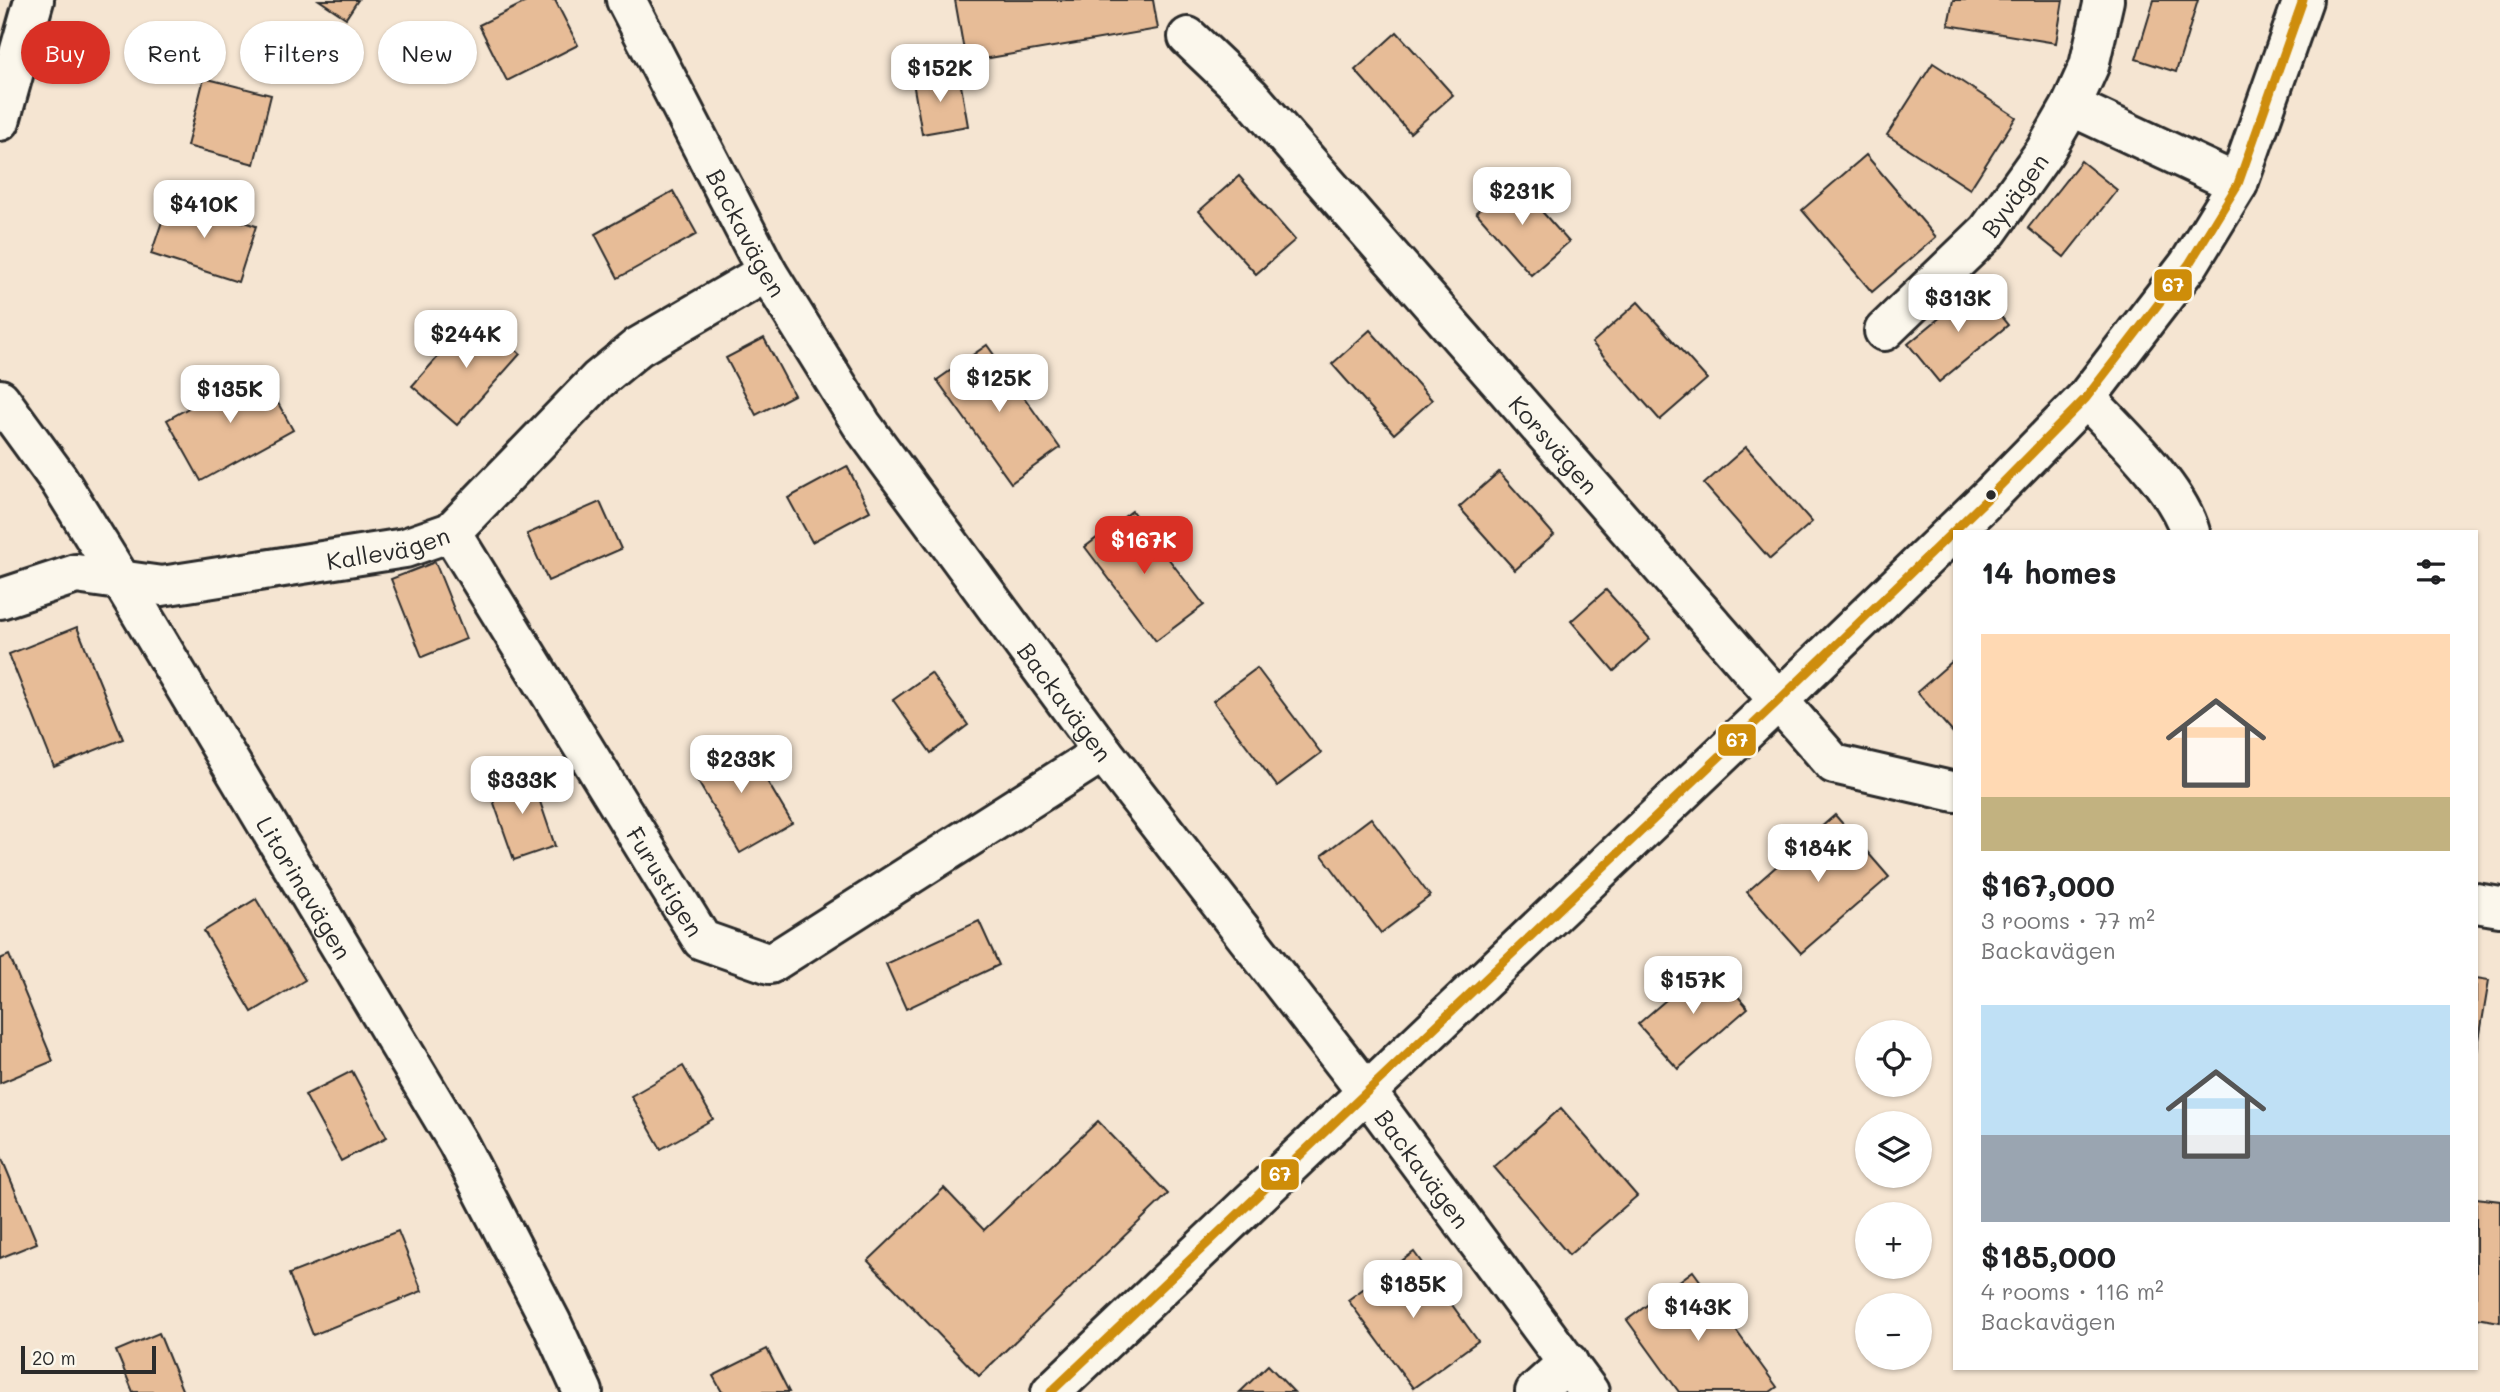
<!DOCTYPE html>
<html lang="en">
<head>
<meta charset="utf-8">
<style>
  body { margin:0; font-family:Mali,sans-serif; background:#f6f6f6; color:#202124; height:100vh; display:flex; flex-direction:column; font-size:26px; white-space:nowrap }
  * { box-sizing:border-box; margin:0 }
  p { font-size:23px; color:#757577 }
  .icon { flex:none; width:38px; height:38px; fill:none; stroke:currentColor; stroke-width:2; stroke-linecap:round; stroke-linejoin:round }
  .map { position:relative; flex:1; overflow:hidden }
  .details { position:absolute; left:1953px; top:530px; width:525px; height:840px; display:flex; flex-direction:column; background:#fff; border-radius:0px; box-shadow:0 2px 5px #0004 }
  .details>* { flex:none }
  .hud { position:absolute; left:21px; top:21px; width:665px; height:63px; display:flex; gap:14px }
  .buttons { position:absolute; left:1855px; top:1020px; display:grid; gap:14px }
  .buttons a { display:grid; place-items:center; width:77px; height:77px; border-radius:50%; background:#fff; box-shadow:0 2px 5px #0004; font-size:35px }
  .scale { position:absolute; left:21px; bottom:18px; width:135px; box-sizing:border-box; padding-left:7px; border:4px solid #2b2b2b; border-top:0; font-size:19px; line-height:24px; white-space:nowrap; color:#2b2b2b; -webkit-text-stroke:5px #fbf7ec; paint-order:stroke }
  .price { position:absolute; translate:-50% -60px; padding:0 16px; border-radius:14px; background:#fff; color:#222; font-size:23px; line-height:46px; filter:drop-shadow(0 2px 4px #0008) }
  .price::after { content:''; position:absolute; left:50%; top:42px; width:21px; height:16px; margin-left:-10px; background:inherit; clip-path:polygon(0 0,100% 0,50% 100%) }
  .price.current { background:#d93025; color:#fff }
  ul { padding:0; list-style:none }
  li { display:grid; align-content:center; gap:14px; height:371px; padding:0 28px }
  li span { display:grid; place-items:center; height:217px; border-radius:0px; color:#555 }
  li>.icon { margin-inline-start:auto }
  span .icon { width:126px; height:126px; fill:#fffc; stroke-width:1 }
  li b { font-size:30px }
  h2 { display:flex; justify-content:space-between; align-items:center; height:84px; padding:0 28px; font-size:30px }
  .tag { padding:0 24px; border-radius:32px; background:#fff; box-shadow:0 2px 5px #0004; font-size:24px; line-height:63px }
  .tag.current { background:#d93025; color:#fff }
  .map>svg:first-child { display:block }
</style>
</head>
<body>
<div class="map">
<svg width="2500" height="1392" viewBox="0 0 2500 1392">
  <rect width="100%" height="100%" fill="#f5e5d2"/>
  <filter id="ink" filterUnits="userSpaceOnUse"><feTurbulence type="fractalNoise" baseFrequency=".0143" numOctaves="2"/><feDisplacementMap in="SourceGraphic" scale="14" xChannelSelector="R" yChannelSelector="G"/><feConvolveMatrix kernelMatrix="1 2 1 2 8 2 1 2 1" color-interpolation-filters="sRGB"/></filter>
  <g filter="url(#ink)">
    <g fill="#e7bc97" stroke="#2b2b2b" stroke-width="2">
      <path d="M 319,0 L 358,0 L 346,18 Z"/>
      <path d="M 530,0 L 555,0 L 578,45 L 507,81 L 479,25 Z"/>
      <path d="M 955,0 L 1153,0 L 1158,29 L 966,62 Z"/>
      <path d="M 1953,0 L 2063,0 L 2056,43 L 1948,25 Z"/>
      <path d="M 2154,0 L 2198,0 L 2176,72 L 2136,59 Z"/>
      <path d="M 1397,32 L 1453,95 L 1410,133 L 1355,70 Z"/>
      <path d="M 1933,63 L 2016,117 L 1970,189 L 1887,135 Z"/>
      <path d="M 959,74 L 968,126 L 922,134 L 913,82 Z"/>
      <path d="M 204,78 L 271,95 L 254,164 L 187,146 Z"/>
      <path d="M 1866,155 L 1936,237 L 1872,292 L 1802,210 Z"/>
      <path d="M 2081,161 L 2117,190 L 2064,257 L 2028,228 Z"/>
      <path d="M 1239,176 L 1295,240 L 1256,274 L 1199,211 Z"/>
      <path d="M 1513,179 L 1569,242 L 1531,275 L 1476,212 Z"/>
      <path d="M 673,191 L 697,234 L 618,278 L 595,234 Z"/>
      <path d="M 170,198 L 256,226 L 238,282 L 151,254 Z"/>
      <path d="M 1977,287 L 2008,325 L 1939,382 L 1908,344 Z"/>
      <path d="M 1638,302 L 1707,379 L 1660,420 L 1592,343 Z"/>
      <path d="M 476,314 L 520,354 L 457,425 L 412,386 Z"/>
      <path d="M 1370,330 L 1432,400 L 1394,434 L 1332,364 Z"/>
      <path d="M 764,338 L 794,395 L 756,415 L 726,358 Z"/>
      <path d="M 987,345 L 1060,448 L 1011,483 L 937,380 Z"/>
      <path d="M 259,369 L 293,430 L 201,481 L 167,420 Z"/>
      <path d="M 1746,447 L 1812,522 L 1770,559 L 1704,484 Z"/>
      <path d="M 847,466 L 870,511 L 812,542 L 788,498 Z"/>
      <path d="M 1499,472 L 1554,535 L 1515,570 L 1459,507 Z"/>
      <path d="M 600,502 L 621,549 L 548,581 L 527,534 Z"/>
      <path d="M 1132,511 L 1204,605 L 1156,641 L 1085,547 Z"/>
      <path d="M 435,562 L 466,639 L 422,657 L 391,579 Z"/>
      <path d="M 1606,590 L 1650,639 L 1614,671 L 1571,621 Z"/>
      <path d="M 77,627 L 123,739 L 54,767 L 9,654 Z"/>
      <path d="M 1955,659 L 1955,735 L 1917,692 Z"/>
      <path d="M 1257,668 L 1321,753 L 1277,786 L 1213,701 Z"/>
      <path d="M 931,673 L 968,725 L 931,753 L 893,700 Z"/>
      <path d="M 741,737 L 792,823 L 740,853 L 690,768 Z"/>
      <path d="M 530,772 L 555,846 L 514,860 L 488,786 Z"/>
      <path d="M 1835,815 L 1889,877 L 1801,953 L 1747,892 Z"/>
      <path d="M 1371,818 L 1430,896 L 1381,933 L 1322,855 Z"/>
      <path d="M 256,899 L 305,980 L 252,1012 L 204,931 Z"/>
      <path d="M 979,921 L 999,965 L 906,1009 L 886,964 Z"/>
      <path d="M 9,955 L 53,1061 L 0,1083 L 0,959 Z"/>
      <path d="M 1709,963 L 1748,1008 L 1678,1069 L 1638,1024 Z"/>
      <path d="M 2476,978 L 2489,980 L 2476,1058 Z"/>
      <path d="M 683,1066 L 713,1119 L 661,1149 L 631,1096 Z"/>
      <path d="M 352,1071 L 387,1137 L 341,1161 L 305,1095 Z"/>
      <path d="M 1561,1108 L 1637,1196 L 1569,1255 L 1494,1167 Z"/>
      <path d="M 1098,1121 L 1168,1194 L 979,1376 L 868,1261 L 944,1188 L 984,1230 Z"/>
      <path d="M 0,1154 L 37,1243 L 0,1258 Z"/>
      <path d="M 2476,1198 L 2500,1201 L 2500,1322 L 2476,1318 Z"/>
      <path d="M 398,1231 L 422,1291 L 313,1335 L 289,1274 Z"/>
      <path d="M 1414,1252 L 1478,1341 L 1413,1388 L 1348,1300 Z"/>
      <path d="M 1693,1271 L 1777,1387 L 1770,1392 L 1679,1392 L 1627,1320 Z"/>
      <path d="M 159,1333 L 183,1392 L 133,1392 L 116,1351 Z"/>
      <path d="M 767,1349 L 789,1392 L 722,1392 L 713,1376 Z"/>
      <path d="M 1268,1365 L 1294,1392 L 1240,1392 Z"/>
    </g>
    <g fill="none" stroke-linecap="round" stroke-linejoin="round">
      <defs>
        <g id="minor">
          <path id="s1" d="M 626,0 L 767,272 L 862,425 L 1103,752 L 1366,1091 L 1589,1392"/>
          <path id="s2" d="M 1188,37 L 1251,97 L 1834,764 L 1955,792"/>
          <path d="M 2071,106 L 2238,184"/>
          <path d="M 0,121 L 34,0"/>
          <path id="s3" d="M 1884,331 L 1988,231 L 2045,151 L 2071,106 L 2089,66 L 2104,0"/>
          <path d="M 2086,398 C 2119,433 2177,487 2190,532"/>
          <path id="s4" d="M 0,399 L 59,480 L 121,580 L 458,1143 L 551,1322 L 583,1392"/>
          <path id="s5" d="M 451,532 L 702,940 L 770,964 L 1103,752"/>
          <path id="s6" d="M 0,599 L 76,574 L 162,586 L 405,548 L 451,532 L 598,380 L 638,347 L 767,272"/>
          <path d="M 2476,903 L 2500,907"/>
          <path d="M 1535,1392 L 1568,1362"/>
        </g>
        <path id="tertiary" d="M 1051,1392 L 1779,700 L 1991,495 L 2086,398 L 2189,264 L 2238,184 L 2303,0"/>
      </defs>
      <use href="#minor" stroke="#2b2b2b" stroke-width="44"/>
      <use href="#tertiary" stroke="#2b2b2b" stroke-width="44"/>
      <use href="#minor" stroke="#fbf7ec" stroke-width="38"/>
      <use href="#tertiary" stroke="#fbf7ec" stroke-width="38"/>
      <defs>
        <path id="bus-1" d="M 1051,1392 L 1779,700 L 1991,495 L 2086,398 L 2189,264 L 2238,184 L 2303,0"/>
      </defs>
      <use href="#bus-1" stroke="#fbf7ec" stroke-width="14"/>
      <use href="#bus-1" stroke="#ce8d09" stroke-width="9"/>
    </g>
  </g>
  <circle fill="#2b2b2b" stroke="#fbf7ec" stroke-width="2.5" cx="1991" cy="495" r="6"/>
  <g text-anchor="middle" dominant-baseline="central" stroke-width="5" stroke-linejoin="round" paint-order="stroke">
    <g font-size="24" fill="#2b2b2b" stroke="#fbf7ec">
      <text stroke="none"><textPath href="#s3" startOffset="189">Byvägen</textPath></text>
      <text stroke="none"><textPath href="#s1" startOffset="262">Backavägen</textPath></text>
      <text stroke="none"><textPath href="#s2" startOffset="548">Korsvägen</textPath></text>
      <text stroke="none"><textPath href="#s6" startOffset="396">Kallevägen</textPath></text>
      <text stroke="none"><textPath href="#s1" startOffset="830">Backavägen</textPath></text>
      <text stroke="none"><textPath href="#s5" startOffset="410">Furustigen</textPath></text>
      <text stroke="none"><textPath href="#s4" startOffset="576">Litorinavägen</textPath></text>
      <text stroke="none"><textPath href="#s1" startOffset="1418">Backavägen</textPath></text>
    </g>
  </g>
  <g stroke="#fbf7ec" stroke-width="2.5">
    <rect x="2153" y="268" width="40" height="34" rx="7" fill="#ce8d09"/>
    <rect x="1717" y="723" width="40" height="34" rx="7" fill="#ce8d09"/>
    <rect x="1260" y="1158" width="40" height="33" rx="7" fill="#ce8d09"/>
  </g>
  <g font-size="19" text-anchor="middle" font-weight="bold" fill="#fff">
    <text x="2173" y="292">67</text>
    <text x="1737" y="747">67</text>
    <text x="1280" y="1181">67</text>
  </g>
</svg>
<div class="buttons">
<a><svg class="icon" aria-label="locate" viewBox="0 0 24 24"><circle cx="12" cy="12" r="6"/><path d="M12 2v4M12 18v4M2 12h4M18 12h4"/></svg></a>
<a><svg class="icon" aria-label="layers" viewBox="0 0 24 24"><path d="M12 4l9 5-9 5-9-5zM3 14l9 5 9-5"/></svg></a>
<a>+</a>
<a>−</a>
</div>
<div class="scale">20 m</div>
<b class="price" style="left:940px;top:104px">$152K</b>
<b class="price" style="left:1522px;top:227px">$231K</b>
<b class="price" style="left:204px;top:240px">$410K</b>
<b class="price" style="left:1958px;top:334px">$313K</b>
<b class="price" style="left:466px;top:370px">$244K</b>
<b class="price" style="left:999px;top:414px">$125K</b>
<b class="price" style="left:230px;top:425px">$135K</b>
<b class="price current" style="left:1144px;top:576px">$167K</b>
<b class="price" style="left:741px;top:795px">$233K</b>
<b class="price" style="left:522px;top:816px">$333K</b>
<b class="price" style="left:1818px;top:884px">$184K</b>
<b class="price" style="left:1693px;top:1016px">$157K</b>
<b class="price" style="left:1413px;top:1320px">$185K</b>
<b class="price" style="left:1698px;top:1343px">$143K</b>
<div class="hud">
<a class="tag current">Buy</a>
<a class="tag">Rent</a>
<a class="tag">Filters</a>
<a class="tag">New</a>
</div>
<section class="details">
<h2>14 homes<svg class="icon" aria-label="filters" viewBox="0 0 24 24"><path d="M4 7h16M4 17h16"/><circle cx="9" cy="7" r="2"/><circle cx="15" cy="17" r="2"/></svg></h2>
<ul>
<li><span style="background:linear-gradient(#ffd9b3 75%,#c2b280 0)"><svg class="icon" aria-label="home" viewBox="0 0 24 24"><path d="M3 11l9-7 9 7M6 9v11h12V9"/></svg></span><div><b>$167,000</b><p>3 rooms · 77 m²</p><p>Backavägen</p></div></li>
<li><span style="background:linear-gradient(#bfe0f5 60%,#9aa5b1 0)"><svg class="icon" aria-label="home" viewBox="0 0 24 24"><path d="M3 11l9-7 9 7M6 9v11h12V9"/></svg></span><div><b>$185,000</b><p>4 rooms · 116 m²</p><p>Backavägen</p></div></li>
</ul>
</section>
</div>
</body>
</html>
